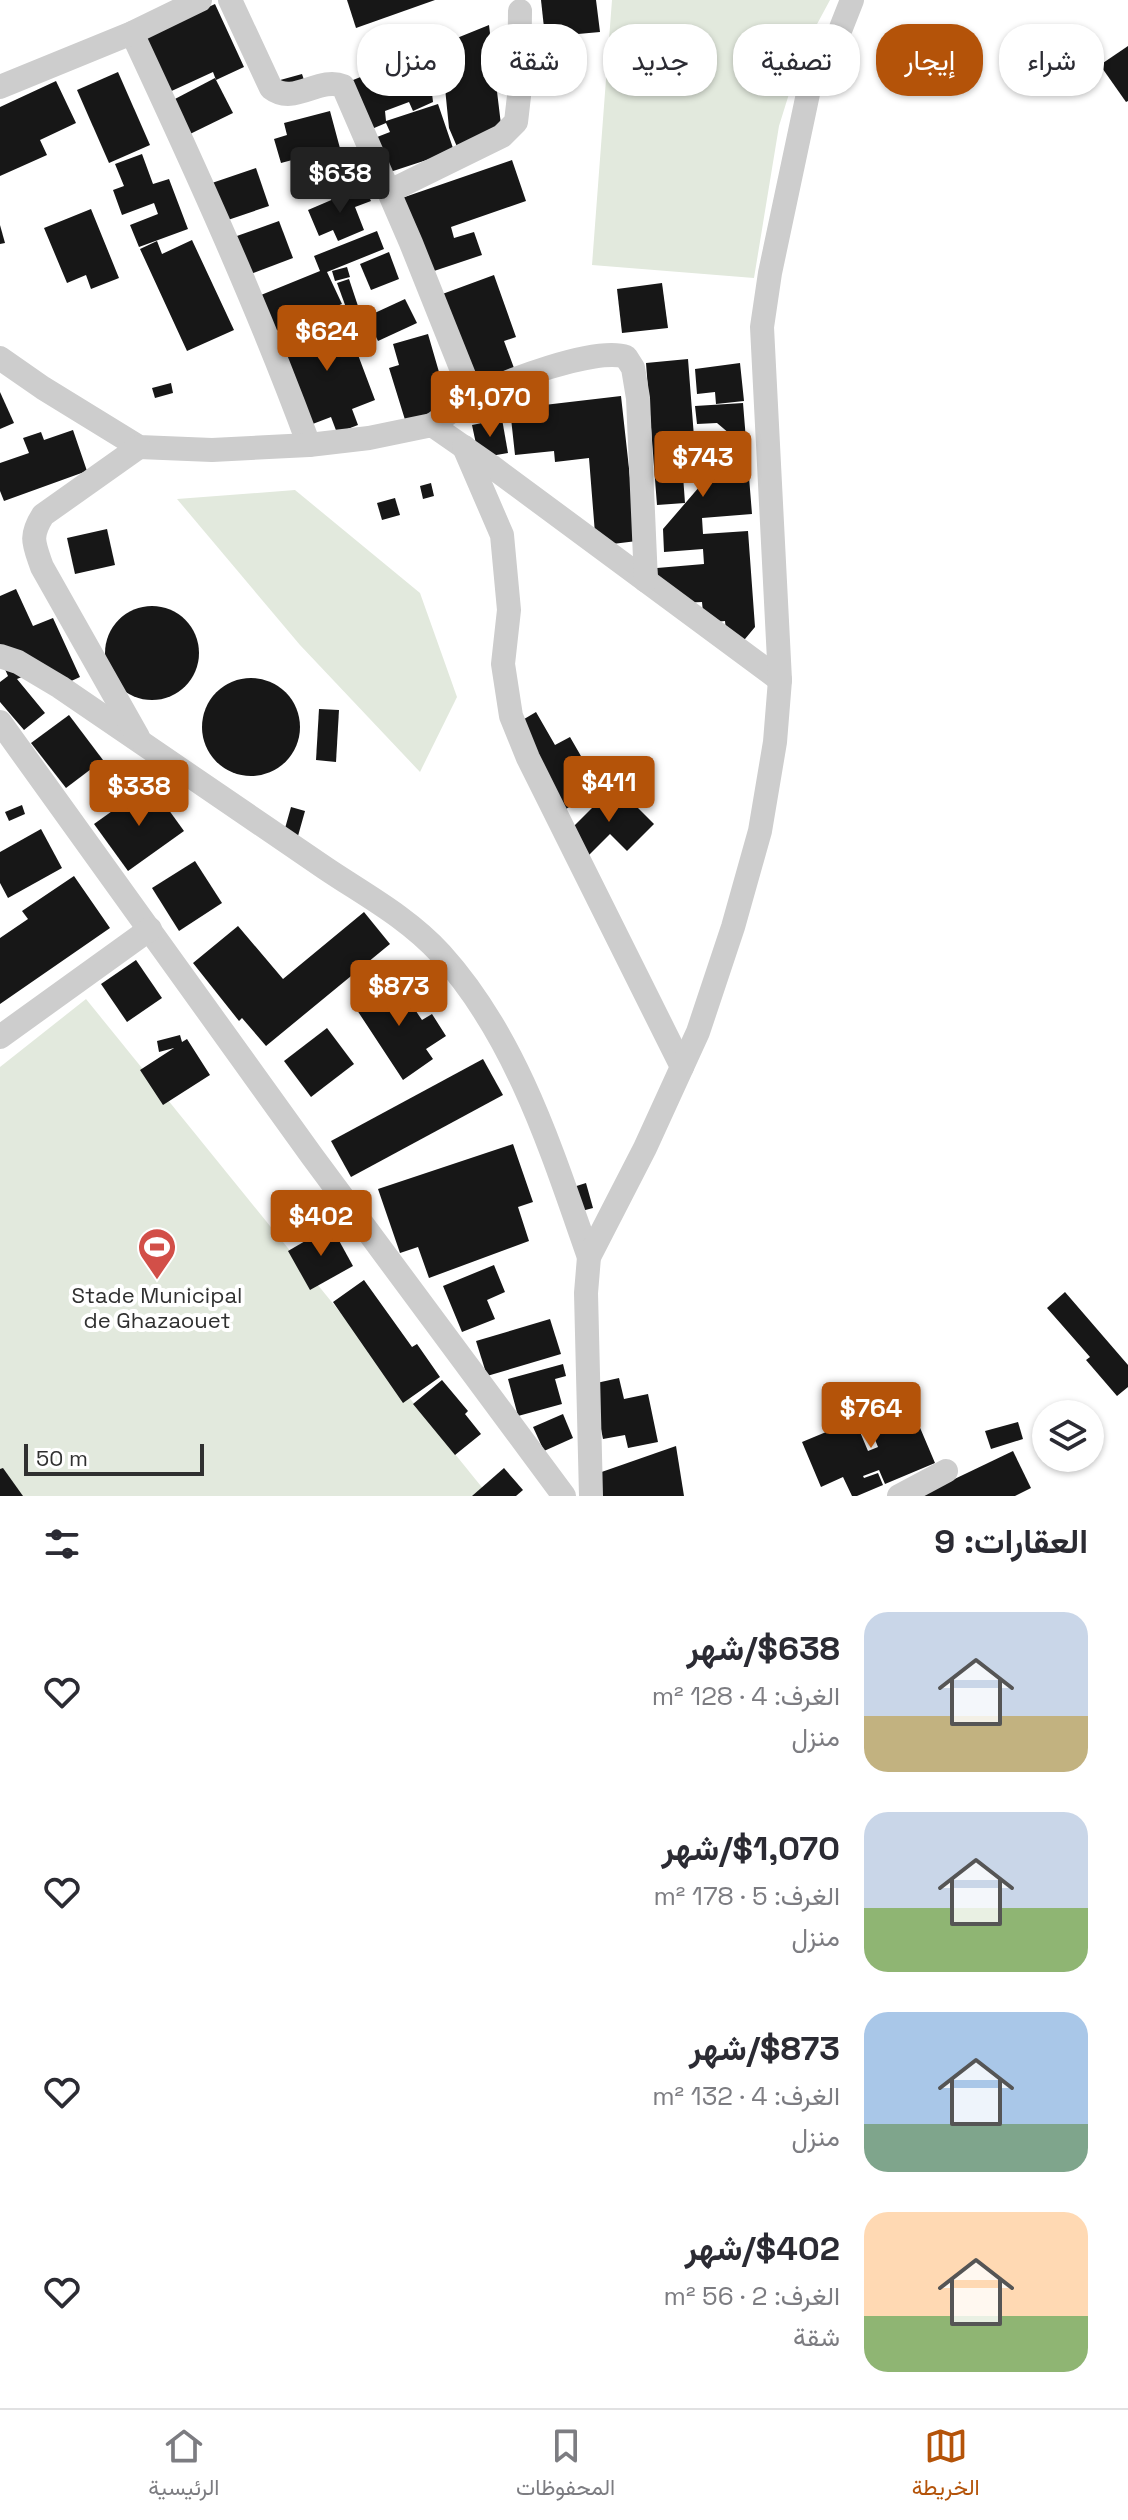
<!DOCTYPE html>
<html lang="ar">
<head>
<meta charset="utf-8">
<style>
  body { margin:0; font-family:"Space Grotesk",Vazirmatn,sans-serif; background:#f2f2f3; color:#2b2b33; direction:rtl; height:100vh; display:flex; flex-direction:column; font-size:30px; white-space:nowrap }
  * { box-sizing:border-box; margin:0 }
  p { font-size:26px; color:#7c7c81 }
  .icon { flex:none; width:44px; height:44px; fill:none; stroke:currentColor; stroke-width:2; stroke-linecap:round; stroke-linejoin:round }
  .map { position:relative; height:1496px; overflow:hidden; direction:ltr }
  .drawer { display:flex; flex-direction:column; background:#fff; flex:1 }
  .drawer>* { flex:none }
  .guide { position:absolute; left:24px; top:24px; width:1080px; height:72px; direction:rtl; display:flex; gap:16px }
  .tools { position:absolute; left:1032px; top:1400px; display:grid; gap:16px }
  .tools a { display:grid; place-items:center; width:72px; height:72px; border-radius:50%; background:#fff; box-shadow:0 2px 6px #0004; font-size:40px }
  .scale { position:absolute; left:24px; bottom:20px; width:180px; box-sizing:border-box; padding-left:8px; border:4px solid #303030; border-top:0; font-size:22px; line-height:28px; white-space:nowrap; color:#303030; -webkit-text-stroke:6px #fff; paint-order:stroke }
  .price { position:absolute; translate:-50% -68px; padding:0 18px; border-radius:8px; background:#b45309; color:#fff; font-size:26px; line-height:52px; filter:drop-shadow(0 2px 4px #0008) }
  .price::after { content:''; position:absolute; left:50%; top:48px; width:24px; height:18px; margin-left:-12px; background:inherit; clip-path:polygon(0 0,100% 0,50% 100%) }
  .price.current { background:#222; color:#fff }
  ul { padding:0; list-style:none }
  li { display:flex; align-items:center; gap:24px; height:200px; padding:0 40px }
  li span { display:grid; place-items:center; flex:none; width:224px; height:160px; border-radius:24px; color:#555 }
  li>.icon { margin-inline-start:auto }
  span .icon { width:96px; height:96px; fill:#fffc; stroke-width:1 }
  li b { font-size:34px }
  h2 { display:flex; justify-content:space-between; align-items:center; height:96px; padding:0 40px; font-size:34px }
  .pill { padding:0 28px; border-radius:32px; background:#fff; box-shadow:0 2px 6px #0004; font-size:28px; line-height:72px }
  .pill.current { background:#b45309; color:#fff }
  .tab-bar { display:flex; justify-content:space-around; align-items:center; height:112px; border-top:2px solid #e1e1e2; background:#fff; font-size:22px; color:#7c7c81 }
  .tab-bar a { display:grid; justify-items:center; gap:4px }
  .tab-bar .current { color:#b45309 }
  .map>svg:first-child { display:block }
</style>
</head>
<body>
<div class="map">
<svg width="1128" height="1496" viewBox="0 0 1128 1496">
  <rect width="100%" height="100%" fill="#fff"/>
  <g fill="#e2e9dd">
    <path d="M 612,0 L 830,0 L 802,52 L 779,126 L 754,278 L 592,265 Z"/>
    <path d="M 295,490 L 420,593 L 457,697 L 420,772 L 300,645 L 177,499 Z"/>
    <path d="M 86,999 L 489,1496 L 0,1496 L 0,1067 Z"/>
  </g>
  <g fill="#171717">
    <path d="M 347,0 L 435,0 L 356,28 Z"/>
    <path d="M 541,0 L 596,0 L 600,32 L 545,37 Z"/>
    <path d="M 215,4 L 244,67 L 216,80 L 213,72 L 165,94 L 140,39 Z"/>
    <path d="M 489,25 L 502,133 L 458,149 L 449,128 L 445,88 L 432,93 L 433,102 L 413,111 L 409,102 L 385,111 L 386,121 L 438,104 L 454,151 L 384,174 L 372,139 L 390,132 L 386,123 L 367,131 L 348,82 L 431,49 L 453,46 L 452,40 Z"/>
    <path d="M 1128,46 L 1128,101 L 1126,102 L 1100,65 Z"/>
    <path d="M 118,72 L 150,145 L 109,163 L 77,90 Z"/>
    <path d="M 302,74 L 306,86 L 273,82 Z"/>
    <path d="M 215,78 L 233,113 L 190,134 L 173,100 Z"/>
    <path d="M 56,81 L 76,123 L 40,140 L 47,155 L 0,176 L 0,107 Z"/>
    <path d="M 330,111 L 341,152 L 297,164 L 296,159 L 281,163 L 274,139 L 287,135 L 284,123 Z"/>
    <path d="M 142,154 L 153,184 L 169,179 L 188,229 L 139,247 L 130,225 L 158,214 L 154,203 L 122,215 L 113,190 L 124,186 L 115,164 Z"/>
    <path d="M 343,155 L 353,179 L 315,195 L 305,171 Z"/>
    <path d="M 512,160 L 526,201 L 451,227 L 454,238 L 474,232 L 482,255 L 425,274 L 399,199 Z"/>
    <path d="M 256,168 L 269,206 L 222,222 L 209,184 Z"/>
    <path d="M 364,186 L 371,201 L 355,207 L 364,230 L 338,241 L 333,230 L 319,236 L 308,210 Z"/>
    <path d="M 91,209 L 119,278 L 91,289 L 86,275 L 67,283 L 44,228 Z"/>
    <path d="M 279,221 L 293,258 L 248,275 L 234,237 Z"/>
    <path d="M 0,225 L 5,243 L 0,244 Z"/>
    <path d="M 377,231 L 384,249 L 327,272 L 342,304 L 276,331 L 261,295 L 320,271 L 314,256 Z"/>
    <path d="M 192,240 L 234,330 L 187,351 L 140,249 L 157,241 L 162,254 Z"/>
    <path d="M 389,252 L 399,279 L 371,290 L 360,264 Z"/>
    <path d="M 347,267 L 350,277 L 335,281 L 332,271 Z"/>
    <path d="M 494,275 L 516,337 L 504,341 L 514,368 L 469,385 L 437,296 Z"/>
    <path d="M 349,279 L 359,309 L 348,313 L 337,283 Z"/>
    <path d="M 662,283 L 668,328 L 622,333 L 617,289 Z"/>
    <path d="M 405,299 L 417,323 L 378,341 L 366,317 Z"/>
    <path d="M 343,315 L 375,400 L 352,409 L 358,425 L 337,433 L 331,417 L 310,425 L 276,333 L 307,322 L 312,334 L 307,335 L 311,345 L 326,340 L 320,323 Z"/>
    <path d="M 428,334 L 450,410 L 406,423 L 389,368 L 399,365 L 393,344 Z"/>
    <path d="M 688,359 L 694,437 L 730,434 L 717,423 L 697,424 L 695,406 L 743,403 L 752,514 L 702,518 L 703,534 L 748,531 L 755,627 L 745,639 L 727,641 L 725,621 L 704,623 L 702,602 L 680,603 L 658,584 L 657,568 L 704,564 L 703,549 L 664,552 L 663,529 L 700,486 L 698,463 L 681,448 L 685,503 L 657,505 L 646,363 Z"/>
    <path d="M 740,363 L 744,401 L 716,404 L 715,392 L 697,394 L 695,369 Z"/>
    <path d="M 171,383 L 173,393 L 155,398 L 152,388 Z"/>
    <path d="M 0,392 L 14,423 L 0,429 Z"/>
    <path d="M 621,396 L 637,541 L 596,546 L 589,458 L 555,462 L 554,451 L 515,455 L 510,409 Z"/>
    <path d="M 502,419 L 508,453 L 479,458 L 472,425 Z"/>
    <path d="M 73,430 L 87,471 L 4,501 L 0,491 L 0,463 L 29,453 L 23,438 L 41,432 L 44,440 Z"/>
    <path d="M 431,483 L 434,496 L 423,499 L 420,486 Z"/>
    <path d="M 395,498 L 400,515 L 382,520 L 377,503 Z"/>
    <path d="M 107,529 L 115,565 L 75,574 L 67,538 Z"/>
    <path d="M 16,589 L 33,626 L 53,618 L 80,677 L 56,688 L 46,667 L 17,679 L 45,713 L 24,730 L 0,702 L 0,682 L 8,676 L 0,658 L 0,596 Z"/>
    <circle cx="152" cy="653" r="47"/>
    <circle cx="251" cy="727" r="49"/>
    <path d="M 319,709 L 339,710 L 336,762 L 316,760 Z"/>
    <path d="M 536,712 L 555,745 L 570,737 L 600,789 L 559,813 L 509,728 Z"/>
    <path d="M 69,715 L 103,760 L 66,788 L 31,743 Z"/>
    <path d="M 150,784 L 184,831 L 128,871 L 94,824 Z"/>
    <path d="M 615,785 L 654,824 L 627,851 L 610,834 L 585,859 L 563,837 Z"/>
    <path d="M 22,805 L 25,814 L 9,821 L 5,812 Z"/>
    <path d="M 291,807 L 305,811 L 298,836 L 284,832 Z"/>
    <path d="M 41,829 L 62,868 L 8,898 L 0,883 L 0,852 Z"/>
    <path d="M 195,861 L 222,903 L 179,931 L 152,888 Z"/>
    <path d="M 74,876 L 110,928 L 0,1004 L 0,938 L 28,919 L 22,911 Z"/>
    <path d="M 364,912 L 390,944 L 266,1046 L 242,1018 L 239,1021 L 193,963 L 238,926 L 283,979 Z"/>
    <path d="M 136,960 L 162,998 L 127,1022 L 101,984 Z"/>
    <path d="M 393,977 L 422,1020 L 432,1014 L 446,1036 L 426,1049 L 433,1059 L 403,1080 L 353,1004 Z"/>
    <path d="M 327,1028 L 354,1064 L 311,1097 L 284,1061 Z"/>
    <path d="M 180,1035 L 182,1042 L 187,1039 L 210,1075 L 163,1105 L 140,1070 L 174,1048 L 159,1052 L 157,1041 Z"/>
    <path d="M 483,1059 L 503,1095 L 351,1177 L 331,1141 Z"/>
    <path d="M 513,1144 L 533,1202 L 518,1207 L 529,1241 L 429,1278 L 418,1247 L 400,1253 L 378,1189 Z"/>
    <path d="M 586,1183 L 593,1208 L 574,1213 L 567,1189 Z"/>
    <path d="M 331,1226 L 353,1266 L 310,1290 L 288,1251 Z"/>
    <path d="M 494,1265 L 505,1292 L 487,1300 L 495,1319 L 462,1332 L 443,1286 Z"/>
    <path d="M 364,1280 L 412,1347 L 417,1344 L 440,1377 L 403,1403 L 333,1302 Z"/>
    <path d="M 1065,1292 L 1128,1365 L 1128,1387 L 1117,1396 L 1086,1360 L 1090,1357 L 1047,1308 Z"/>
    <path d="M 550,1319 L 561,1354 L 487,1376 L 476,1341 Z"/>
    <path d="M 563,1364 L 566,1376 L 555,1379 L 562,1404 L 518,1416 L 508,1379 Z"/>
    <path d="M 619,1378 L 624,1399 L 648,1394 L 658,1442 L 628,1448 L 625,1435 L 603,1439 L 592,1384 Z"/>
    <path d="M 442,1380 L 468,1411 L 465,1414 L 481,1434 L 455,1455 L 413,1404 Z"/>
    <path d="M 907,1397 L 935,1463 L 885,1484 L 879,1470 L 863,1476 L 864,1478 L 878,1473 L 883,1485 L 857,1496 L 852,1496 L 843,1477 L 821,1487 L 802,1442 L 855,1420 L 868,1451 L 878,1447 L 865,1415 Z"/>
    <path d="M 563,1414 L 573,1438 L 544,1451 L 533,1427 Z"/>
    <path d="M 1018,1422 L 1023,1439 L 991,1449 L 985,1431 Z"/>
    <path d="M 676,1446 L 684,1496 L 597,1496 L 593,1475 Z"/>
    <path d="M 1013,1451 L 1031,1488 L 1015,1496 L 919,1496 Z"/>
    <path d="M 3,1468 L 23,1496 L 0,1496 L 0,1469 Z"/>
    <path d="M 504,1468 L 523,1490 L 516,1496 L 472,1496 Z"/>
  </g>
  <g fill="none" stroke-linecap="round" stroke-linejoin="round">
    <g stroke="#cdcdcd" stroke-width="24">
      <path d="M 230,0 L 271,88 C 294,106 319,76 343,86 L 411,243 L 473,398"/>
      <path d="M 132,33 C 195,168 257,304 309,445"/>
      <path d="M 0,87 L 132,33 L 200,0"/>
      <path d="M 390,191 L 502,136 L 516,122 L 519,96 L 520,11"/>
      <path d="M 0,358 L 43,388 L 139,447 L 212,450 L 309,445 L 369,438 L 432,425 L 491,466 L 780,680"/>
      <path d="M 432,425 C 445,416 459,405 473,398 C 501,382 597,346 626,357 L 633,368 L 638,398 L 646,581"/>
      <path d="M 464,447 L 502,535 L 509,610 L 503,664 L 511,716 L 528,758 L 682,1067"/>
      <path d="M 0,656 L 18,662 L 60,687 C 148,747 236,807 325,868 C 365,895 407,917 441,954 C 517,1038 552,1152 589,1257"/>
      <path d="M 0,722 L 312,1156 L 564,1496"/>
      <path d="M 138,737 L 42,567 C 34,544 29,537 43,515 L 139,447"/>
      <path d="M 0,1037 L 150,929"/>
      <path d="M 591,1496 L 586,1293 L 589,1257 L 645,1148 L 698,1032 L 733,927 L 760,831 L 775,742 L 780,680 L 762,327 L 770,273 L 809,89 L 841,28 L 852,0"/>
      <path d="M 899,1496 L 946,1471"/>
    </g>
  </g>
  <defs>
    <symbol id="stadium-pin" viewBox="-11 -11 22 30"><path d="M0 17L-7.5 6A9.5 9.5 0 1 1 7.5 6Z" fill="#d24f48" stroke="#fff"/><path d="M0-5a6.5 5 0 1 0 0 10a6.5 5 0 1 0 0-10ZM-3.5-1.8h7v3.6h-7Z" fill="#fff"/></symbol>
  </defs>
  <g fill-rule="evenodd">
    <use href="#stadium-pin" x="135" y="1225" width="44" height="60"/>
  </g>
  <g text-anchor="middle" dominant-baseline="central" stroke-width="8" stroke-linejoin="round" paint-order="stroke">
    <g font-size="22" fill="#303030" stroke="#fff">
      <text x="157" y="1295">Stade Municipal<tspan x="157" dy="25">de Ghazaouet</tspan></text>
    </g>
  </g>
</svg>
<div class="tools">
<a><svg class="icon" aria-label="layers" viewBox="0 0 24 24"><path d="M12 4l9 5-9 5-9-5zM3 14l9 5 9-5"/></svg></a>
</div>
<div class="scale">50 m</div>
<b class="price current" style="left:340px;top:215px">$638</b>
<b class="price" style="left:327px;top:373px">$624</b>
<b class="price" style="left:490px;top:439px">$1,070</b>
<b class="price" style="left:703px;top:499px">$743</b>
<b class="price" style="left:609px;top:824px">$411</b>
<b class="price" style="left:139px;top:828px">$338</b>
<b class="price" style="left:399px;top:1028px">$873</b>
<b class="price" style="left:321px;top:1258px">$402</b>
<b class="price" style="left:871px;top:1450px">$764</b>
<div class="guide">
<a class="pill">شراء</a>
<a class="pill current">إيجار</a>
<a class="pill">تصفية</a>
<a class="pill">جديد</a>
<a class="pill">شقة</a>
<a class="pill">منزل</a>
</div>
</div>
<section class="drawer">
<h2>العقارات: 9<svg class="icon" aria-label="filters" viewBox="0 0 24 24"><path d="M4 7h16M4 17h16"/><circle cx="9" cy="7" r="2"/><circle cx="15" cy="17" r="2"/></svg></h2>
<ul>
<li><span style="background:linear-gradient(#c9d6e8 65%,#c2b280 0)"><svg class="icon" aria-label="home" viewBox="0 0 24 24"><path d="M3 11l9-7 9 7M6 9v11h12V9"/></svg></span><div><b>$638/شهر</b><p>الغرف: 4 · 128 m²</p><p>منزل</p></div><svg class="icon" aria-label="heart" viewBox="0 0 24 24"><path d="M12 20l-8-8c-3-5 5-10 8-4 3-6 11-1 8 4z"/></svg></li>
<li><span style="background:linear-gradient(#c9d6e8 60%,#8fb573 0)"><svg class="icon" aria-label="home" viewBox="0 0 24 24"><path d="M3 11l9-7 9 7M6 9v11h12V9"/></svg></span><div><b>$1,070/شهر</b><p>الغرف: 5 · 178 m²</p><p>منزل</p></div><svg class="icon" aria-label="heart" viewBox="0 0 24 24"><path d="M12 20l-8-8c-3-5 5-10 8-4 3-6 11-1 8 4z"/></svg></li>
<li><span style="background:linear-gradient(#a9c7e8 70%,#7fa58c 0)"><svg class="icon" aria-label="home" viewBox="0 0 24 24"><path d="M3 11l9-7 9 7M6 9v11h12V9"/></svg></span><div><b>$873/شهر</b><p>الغرف: 4 · 132 m²</p><p>منزل</p></div><svg class="icon" aria-label="heart" viewBox="0 0 24 24"><path d="M12 20l-8-8c-3-5 5-10 8-4 3-6 11-1 8 4z"/></svg></li>
<li><span style="background:linear-gradient(#ffd9b3 65%,#8fb573 0)"><svg class="icon" aria-label="home" viewBox="0 0 24 24"><path d="M3 11l9-7 9 7M6 9v11h12V9"/></svg></span><div><b>$402/شهر</b><p>الغرف: 2 · 56 m²</p><p>شقة</p></div><svg class="icon" aria-label="heart" viewBox="0 0 24 24"><path d="M12 20l-8-8c-3-5 5-10 8-4 3-6 11-1 8 4z"/></svg></li>
</ul>
</section>
<nav class="tab-bar">
<a class="current"><svg class="icon" aria-label="map" viewBox="0 0 24 24"><path d="M3 6l6-2 6 2 6-2v14l-6 2-6-2-6 2zM9 4v14M15 6v14"/></svg>الخريطة</a>
<a><svg class="icon" aria-label="saved" viewBox="0 0 24 24"><path d="M7 4h10v16l-5-4-5 4z"/></svg>المحفوظات</a>
<a><svg class="icon" aria-label="home" viewBox="0 0 24 24"><path d="M3 11l9-7 9 7M6 9v11h12V9"/></svg>الرئيسية</a>
</nav>
</body>
</html>
